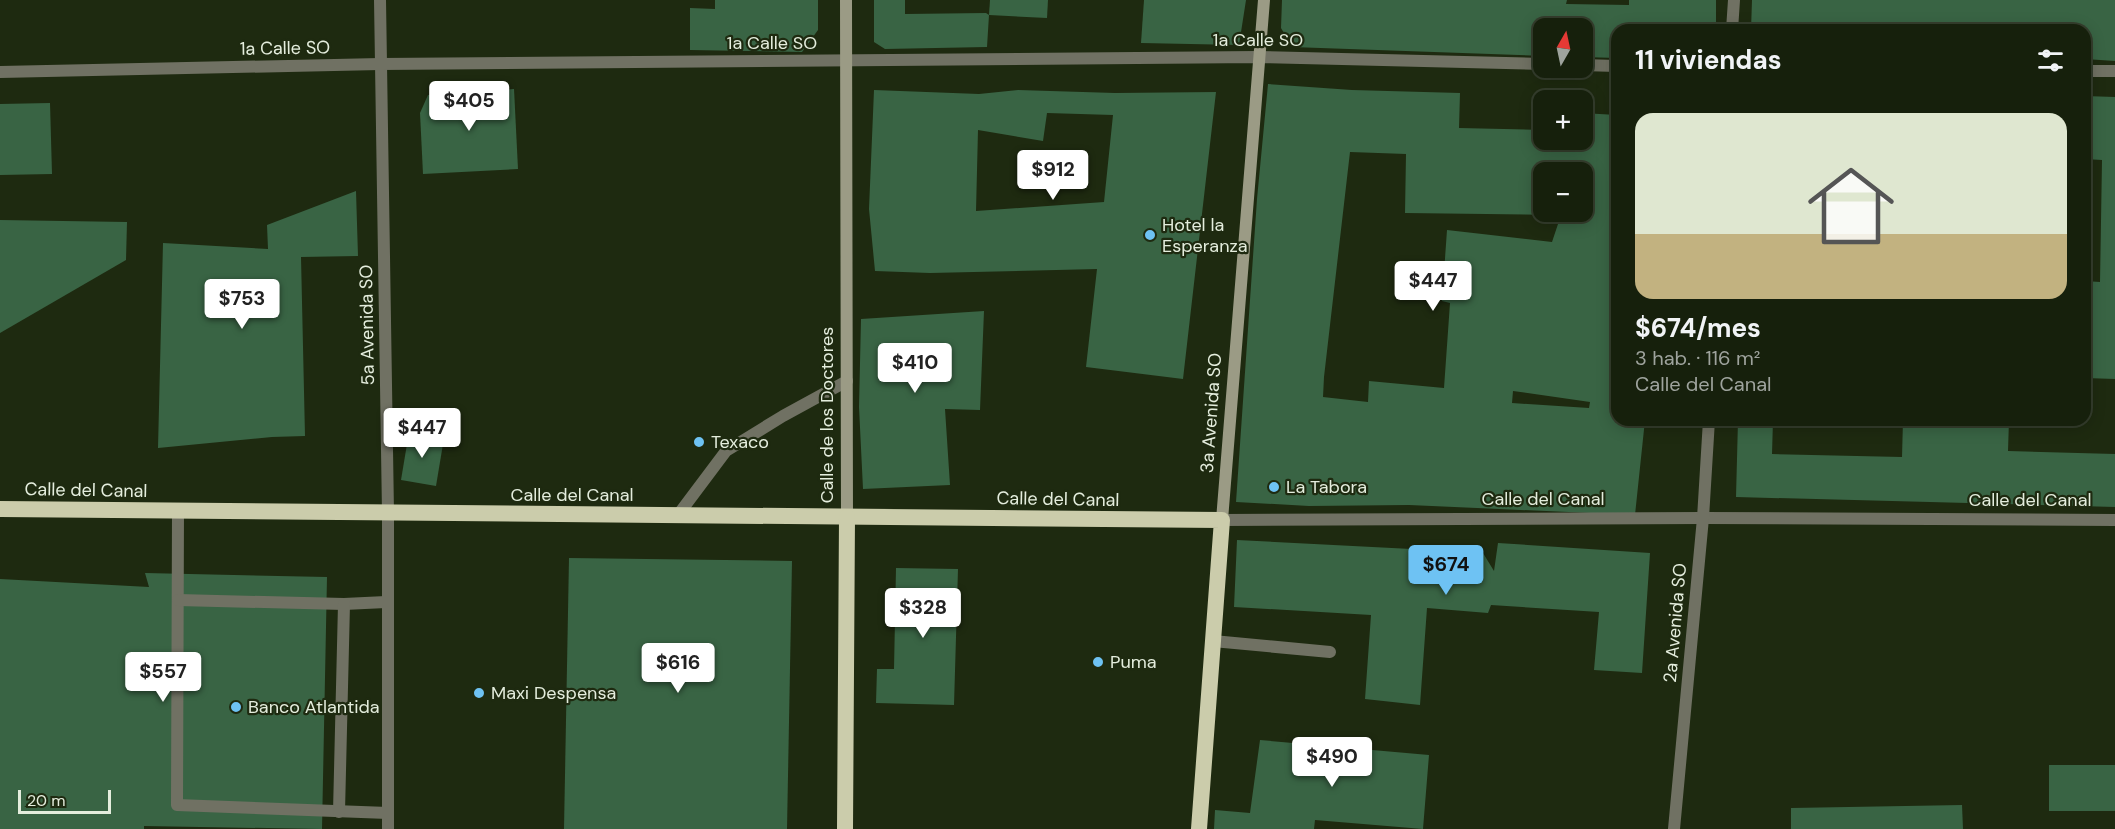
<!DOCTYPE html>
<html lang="es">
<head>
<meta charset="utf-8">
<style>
  body { margin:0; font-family:"DM Sans",sans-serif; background:#1f2815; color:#f1f3f6; height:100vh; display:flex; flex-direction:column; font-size:22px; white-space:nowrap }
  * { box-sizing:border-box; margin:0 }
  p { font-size:20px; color:#9ea39d }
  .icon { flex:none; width:33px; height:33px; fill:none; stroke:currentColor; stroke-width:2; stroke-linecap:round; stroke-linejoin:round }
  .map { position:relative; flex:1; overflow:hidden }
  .side { position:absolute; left:1611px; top:24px; width:480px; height:402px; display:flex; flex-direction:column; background:#16200c; border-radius:18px; box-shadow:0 3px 15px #0003,0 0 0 2px #353e2d }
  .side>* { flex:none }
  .needle { width:39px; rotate:9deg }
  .fabs { position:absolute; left:1533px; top:18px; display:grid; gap:12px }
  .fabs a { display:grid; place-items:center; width:60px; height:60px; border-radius:12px; background:#16200c; box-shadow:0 3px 15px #0003,0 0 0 2px #353e2d; font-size:30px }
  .scale { position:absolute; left:18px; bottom:15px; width:93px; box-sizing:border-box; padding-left:6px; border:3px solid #e4eddd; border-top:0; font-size:16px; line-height:21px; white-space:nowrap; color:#e4eddd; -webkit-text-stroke:4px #1e2a10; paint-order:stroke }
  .price { position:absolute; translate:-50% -51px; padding:0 14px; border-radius:6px; background:#fff; color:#222; font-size:20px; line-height:39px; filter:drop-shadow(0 2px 3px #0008) }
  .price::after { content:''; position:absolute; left:50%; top:36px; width:18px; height:14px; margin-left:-9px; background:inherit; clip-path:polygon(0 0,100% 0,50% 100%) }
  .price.current { background:#6ec2f3; color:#111 }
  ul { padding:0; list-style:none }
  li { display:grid; align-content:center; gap:12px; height:318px; padding:0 24px }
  li span { display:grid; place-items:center; height:186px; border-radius:18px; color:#555 }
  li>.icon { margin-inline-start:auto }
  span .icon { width:108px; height:108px; fill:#fffc; stroke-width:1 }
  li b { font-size:26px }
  h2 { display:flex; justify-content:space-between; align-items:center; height:72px; padding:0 24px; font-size:26px }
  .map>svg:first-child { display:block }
</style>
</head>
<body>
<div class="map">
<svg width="2115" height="829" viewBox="0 0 2115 829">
  <rect width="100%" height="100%" fill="#1e2a10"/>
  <g fill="#396444" fill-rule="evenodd">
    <path d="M 715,0 L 818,0 L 818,30 L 802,52 L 690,50 L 690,8 L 715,9 Z"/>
    <path d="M 874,0 L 905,0 L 905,14 L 986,13 L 989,15 L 987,47 L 885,49 L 874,42 Z"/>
    <path d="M 990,0 L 1048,0 L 1047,18 L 989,15 Z"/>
    <path d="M 1144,0 L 1246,0 L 1239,45 L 1141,43 Z"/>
    <path d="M 1282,0 L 1567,0 L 1566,4 L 1629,5 L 1629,0 L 1716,0 L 1716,30 L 1617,30 L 1617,58 L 1582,57 L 1582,28 L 1544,28 L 1544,56 L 1292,47 L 1281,28 Z"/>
    <path d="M 1752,0 L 2115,0 L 2115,61 L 2085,59 L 2085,30 L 1751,30 Z"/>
    <path d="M 1268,84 L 1352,90 L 1460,93 L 1459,128 L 1544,130 L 1544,140 L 1582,140 L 1582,113 L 1617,115 L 1617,420 L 1645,420 L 1635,515 L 1409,505 L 1309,506 L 1236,502 L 1257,199 ZM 1350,152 L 1406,154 L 1405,213 L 1561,215 L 1552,242 L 1447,230 L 1442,301 L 1450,303 L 1444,388 L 1369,381 L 1368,402 L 1323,397 L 1324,377 ZM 1544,172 L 1582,172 L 1582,212 L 1544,212 ZM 1513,391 L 1590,402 L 1589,408 L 1512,403 Z"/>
    <path d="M 514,89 L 518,169 L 423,174 L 420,113 L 428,95 Z"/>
    <path d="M 874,90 L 979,94 L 1018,90 L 1115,93 L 1216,92 L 1183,379 L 1086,367 L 1097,269 L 930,273 L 875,271 L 869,209 ZM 1047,113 L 1113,115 L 1104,202 L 976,211 L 978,130 L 1043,141 Z"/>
    <path d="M 2085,96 L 2115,97 L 2115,379 L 2085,378 L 2085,281 L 2100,282 L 2102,160 L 2085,159 Z"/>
    <path d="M 50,103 L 52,174 L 0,175 L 0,104 Z"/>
    <path d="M 356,191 L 358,256 L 301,257 L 305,436 L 272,437 L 158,448 L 163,243 L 268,249 L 267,225 Z"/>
    <path d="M 0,220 L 127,222 L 126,260 L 0,333 Z"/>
    <path d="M 984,311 L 980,410 L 945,409 L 950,485 L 863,489 L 859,407 L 861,319 Z"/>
    <path d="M 1738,420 L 1773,420 L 1772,454 L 1902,457 L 1903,420 L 2009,420 L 2008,451 L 2115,454 L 2115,507 L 1736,497 Z"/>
    <path d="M 409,432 L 444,438 L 436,486 L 401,480 Z"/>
    <path d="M 1237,540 L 1431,550 L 1431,561 L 1439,552 L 1452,548 L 1468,549 L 1483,553 L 1494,571 L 1498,543 L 1650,553 L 1642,673 L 1594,670 L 1599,612 L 1491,605 L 1488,613 L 1427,608 L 1420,705 L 1365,699 L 1371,615 L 1234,607 Z"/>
    <path d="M 569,558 L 792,561 L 787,829 L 564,829 Z"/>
    <path d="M 896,568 L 958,569 L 954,705 L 876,703 L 877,669 L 894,669 Z"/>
    <path d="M 145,573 L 327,577 L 322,829 L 144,826 L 144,829 L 0,829 L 0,579 L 149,587 Z"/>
    <path d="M 1260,740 L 1429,755 L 1423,829 L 1315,820 L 1314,829 L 1214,829 L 1215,810 L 1250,813 Z"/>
    <rect x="2049" y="765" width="66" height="46"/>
    <path d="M 1962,805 L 1963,829 L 1791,829 L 1791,808 Z"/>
  </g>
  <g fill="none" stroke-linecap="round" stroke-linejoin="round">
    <g stroke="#707163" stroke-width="12">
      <path d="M 178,510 L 177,805 L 388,813"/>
      <path d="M 678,515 L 726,451 L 783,416 L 847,381"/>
      <path d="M 178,600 L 344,604 L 386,602"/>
      <path d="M 1213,641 L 1330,652"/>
      <path d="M 339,812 L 344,604"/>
    </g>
    <g stroke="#707163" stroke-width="12">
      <path d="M 380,0 L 388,513 L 388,829"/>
      <path d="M 1732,30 L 1734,0"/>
      <path d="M 1582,65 L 1617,66"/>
      <path d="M 2085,71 L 2115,71"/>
      <path d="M 0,72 L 380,64 L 1258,57 L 1544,64"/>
      <path d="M 1222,520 L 1703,518 L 2115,520"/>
      <path d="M 1674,829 L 1703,518 L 1709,420"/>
    </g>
    <g stroke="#9b9b85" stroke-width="12">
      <path d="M 846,0 L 847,517"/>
      <path d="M 1222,520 L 1264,0"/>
    </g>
    <g stroke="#cbccab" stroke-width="16">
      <path d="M 0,509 L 1222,520 L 1199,829"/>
      <path d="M 845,829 L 847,517"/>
    </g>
  </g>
  <g fill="#6ec2f3" stroke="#1e2a10" stroke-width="2">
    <circle cx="1150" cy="235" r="6"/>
    <circle cx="699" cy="442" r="6"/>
    <circle cx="1274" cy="487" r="6"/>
    <circle cx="1098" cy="662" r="6"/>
    <circle cx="479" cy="693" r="6"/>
    <circle cx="236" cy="707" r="6"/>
  </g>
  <g text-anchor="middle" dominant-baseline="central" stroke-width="4.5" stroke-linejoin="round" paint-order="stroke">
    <g font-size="18" fill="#e4eddd" stroke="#1e2a10">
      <text x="1258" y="40">1a Calle SO</text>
      <text x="772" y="43">1a Calle SO</text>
      <text transform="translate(285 48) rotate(-1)">1a Calle SO</text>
      <text transform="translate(367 325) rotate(-91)">5a Avenida SO</text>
      <text transform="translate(1211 413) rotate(-86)">3a Avenida SO</text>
      <text transform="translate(827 415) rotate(-90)">Calle de los Doctores</text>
      <text transform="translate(86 490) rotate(1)">Calle del Canal</text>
      <text x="572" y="495">Calle del Canal</text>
      <text transform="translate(1058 499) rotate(1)">Calle del Canal</text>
      <text x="1543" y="499">Calle del Canal</text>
      <text x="2030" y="500">Calle del Canal</text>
      <text transform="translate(1675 623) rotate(-85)">2a Avenida SO</text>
    </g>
    <g font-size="18" fill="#e4eddd" stroke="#1e2a10" text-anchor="start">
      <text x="1162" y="225">Hotel la<tspan x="1162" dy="21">Esperanza</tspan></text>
      <text x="711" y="442">Texaco</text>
      <text x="1286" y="487">La Tabora</text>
      <text x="1110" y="662">Puma</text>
      <text x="491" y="693">Maxi Despensa</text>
      <text x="248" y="707">Banco Atlantida</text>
    </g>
  </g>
</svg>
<div class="fabs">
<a><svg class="needle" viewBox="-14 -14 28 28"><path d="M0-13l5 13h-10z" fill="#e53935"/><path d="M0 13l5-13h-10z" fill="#9ea39d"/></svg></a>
<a>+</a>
<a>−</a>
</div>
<div class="scale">20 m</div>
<b class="price" style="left:469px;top:132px">$405</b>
<b class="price" style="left:1053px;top:201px">$912</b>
<b class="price" style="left:1433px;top:312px">$447</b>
<b class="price" style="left:242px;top:330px">$753</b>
<b class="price" style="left:915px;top:394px">$410</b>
<b class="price" style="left:422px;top:459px">$447</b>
<b class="price current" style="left:1446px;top:596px">$674</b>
<b class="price" style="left:923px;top:639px">$328</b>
<b class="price" style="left:678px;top:694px">$616</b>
<b class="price" style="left:163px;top:703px">$557</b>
<b class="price" style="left:1332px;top:788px">$490</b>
<section class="side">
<h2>11 viviendas<svg class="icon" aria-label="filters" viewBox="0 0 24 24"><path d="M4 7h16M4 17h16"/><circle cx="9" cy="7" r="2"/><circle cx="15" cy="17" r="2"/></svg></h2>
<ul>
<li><span style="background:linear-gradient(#dfe7d0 65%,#c2b280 0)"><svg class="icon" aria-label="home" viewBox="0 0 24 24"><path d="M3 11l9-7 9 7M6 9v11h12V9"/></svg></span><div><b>$674/mes</b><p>3 hab. · 116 m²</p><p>Calle del Canal</p></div></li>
</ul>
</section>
</div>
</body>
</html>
